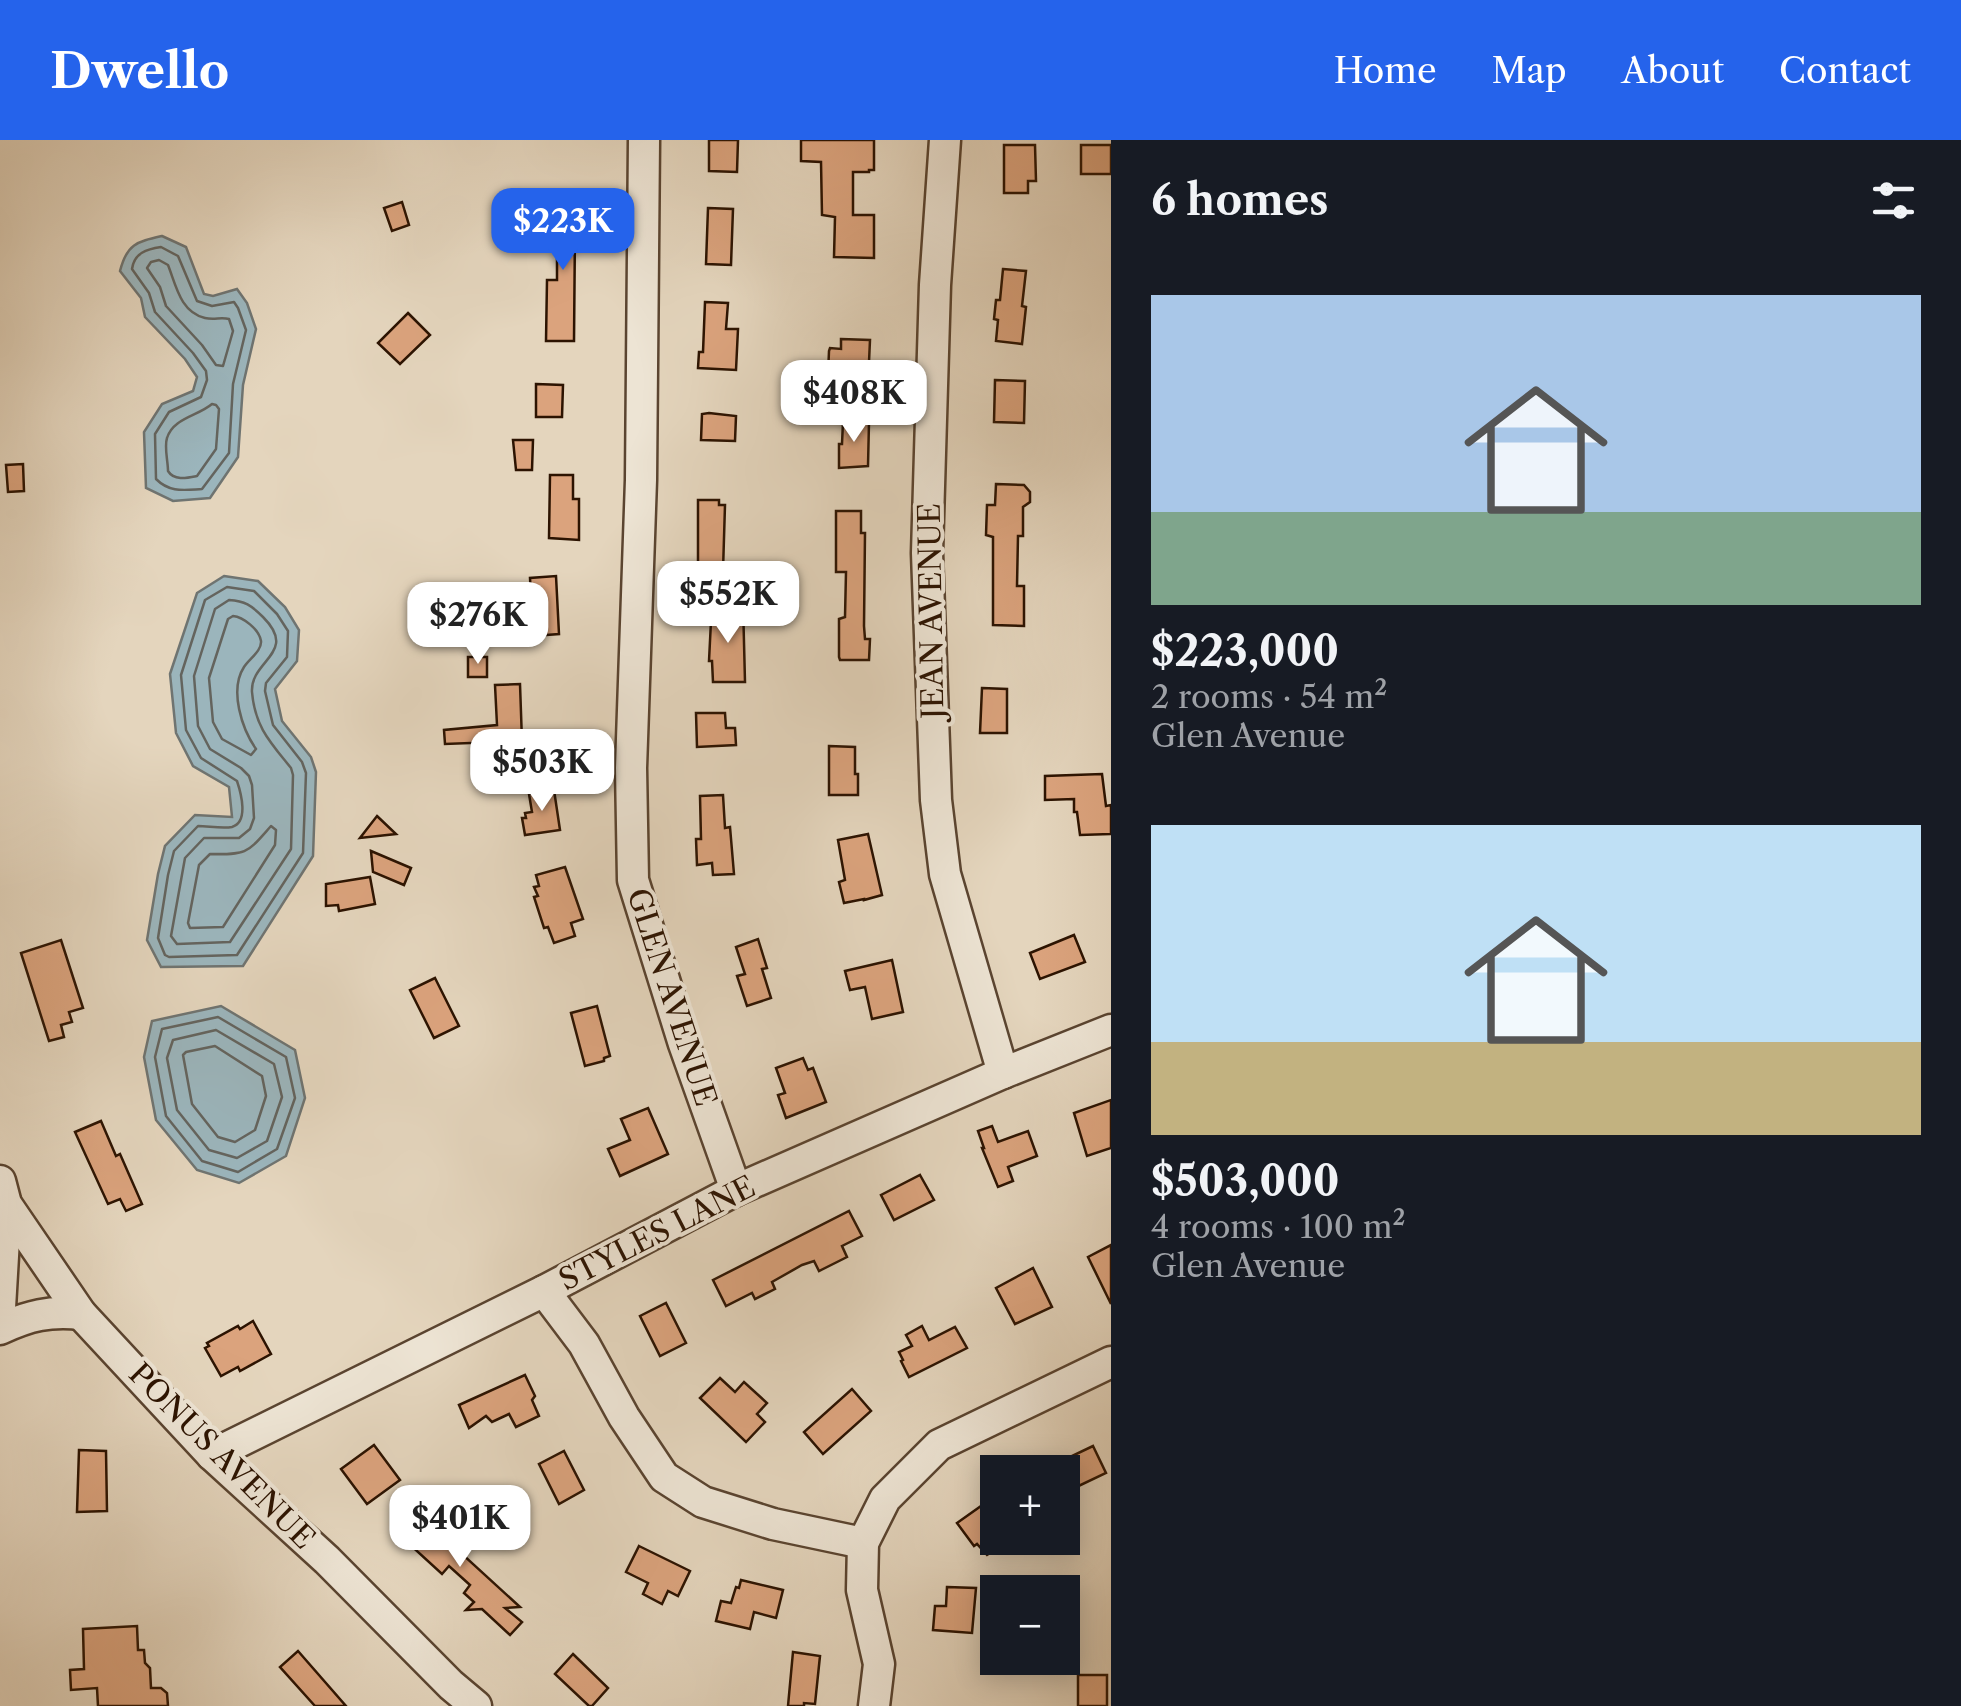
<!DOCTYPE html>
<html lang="en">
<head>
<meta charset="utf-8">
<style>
  body { margin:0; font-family:"Libre Caslon Text",serif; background:#20242c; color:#f1f3f6; height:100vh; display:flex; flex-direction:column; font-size:38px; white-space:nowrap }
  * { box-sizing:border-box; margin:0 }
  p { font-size:32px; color:#9ea1a6 }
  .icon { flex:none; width:55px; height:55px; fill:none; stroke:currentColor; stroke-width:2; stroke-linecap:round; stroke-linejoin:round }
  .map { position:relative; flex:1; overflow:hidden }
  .details { display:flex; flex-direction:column; background:#171b24; width:850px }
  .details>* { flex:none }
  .tools { position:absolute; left:980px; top:1315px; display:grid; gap:20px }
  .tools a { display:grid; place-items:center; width:100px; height:100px; border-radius:0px; background:#171b24; box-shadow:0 5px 25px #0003; font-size:50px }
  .price { position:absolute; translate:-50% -85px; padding:0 22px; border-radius:20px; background:#fff; color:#222; font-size:32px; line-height:65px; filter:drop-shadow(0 2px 5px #0008) }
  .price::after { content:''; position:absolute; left:50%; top:60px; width:30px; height:22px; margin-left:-15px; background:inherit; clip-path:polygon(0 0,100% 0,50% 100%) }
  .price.on { background:#2563eb; color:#fff }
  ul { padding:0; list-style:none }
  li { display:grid; align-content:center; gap:20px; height:530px; padding:0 40px }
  li span { display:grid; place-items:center; height:310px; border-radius:0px; color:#555 }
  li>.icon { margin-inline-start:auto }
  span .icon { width:180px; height:180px; fill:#fffc; stroke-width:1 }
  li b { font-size:42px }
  h2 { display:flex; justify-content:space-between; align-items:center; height:120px; padding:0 40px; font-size:42px }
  header { display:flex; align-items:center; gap:60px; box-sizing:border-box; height:140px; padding:0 50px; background:#2563eb; color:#fff }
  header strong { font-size:48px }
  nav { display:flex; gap:55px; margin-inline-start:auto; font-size:35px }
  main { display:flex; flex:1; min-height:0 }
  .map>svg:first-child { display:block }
</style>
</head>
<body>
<header>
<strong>Dwello</strong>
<nav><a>Home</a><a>Map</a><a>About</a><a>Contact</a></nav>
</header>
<main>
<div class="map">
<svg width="1111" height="1566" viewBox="0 0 1111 1566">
  <rect width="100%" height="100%" fill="#e4d5bd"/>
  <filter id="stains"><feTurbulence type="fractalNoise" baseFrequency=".002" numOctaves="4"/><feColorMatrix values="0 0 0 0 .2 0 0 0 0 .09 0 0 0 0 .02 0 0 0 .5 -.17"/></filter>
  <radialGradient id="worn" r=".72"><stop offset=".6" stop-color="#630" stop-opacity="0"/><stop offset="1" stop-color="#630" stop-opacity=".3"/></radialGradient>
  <g fill="#9bb5bc" stroke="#6f7471" stroke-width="2.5">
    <path d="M 162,96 L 186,107 L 204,154 L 213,156 L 237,149 L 247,163 L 256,189 L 243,245 L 238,317 L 210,358 L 173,361 L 146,348 L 144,292 L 162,264 L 193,251 L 197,237 L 185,219 L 145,177 L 141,158 L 120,131 C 127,104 136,102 162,96 Z"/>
    <path d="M 224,436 L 258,441 L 285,467 L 299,490 L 297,521 L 275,549 L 282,581 L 311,617 L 316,632 L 313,716 L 243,826 L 161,827 L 147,800 L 158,734 L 165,706 L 195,675 L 232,677 L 229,647 L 193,626 L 176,593 L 170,534 L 197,453 Z"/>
    <path d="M 221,866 L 295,910 L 305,958 L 286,1016 L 239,1043 L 197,1030 L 156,980 L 144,917 L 152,881 Z"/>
  </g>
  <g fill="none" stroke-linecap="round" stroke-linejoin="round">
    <g stroke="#64645e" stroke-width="2.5">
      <path d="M 161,107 L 178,116 L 197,161 L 212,166 L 234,162 L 238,168 L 246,190 L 233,244 L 229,313 L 202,349 C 184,350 170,353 156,339 L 155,294 L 169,272 L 201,257 L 207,240 L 206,231 L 193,213 L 155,172 L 149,153 L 132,129 C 134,113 147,109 161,107 Z"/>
      <path d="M 159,120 L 168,125 C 176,145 180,172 205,178 C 214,180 221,177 229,179 L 233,191 L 223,226 L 216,225 L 202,205 L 166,166 L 160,147 L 147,128 L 151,122 Z"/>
      <path d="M 212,264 L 216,265 L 219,269 L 216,309 L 197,336 C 187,338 174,341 168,331 C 168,321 164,307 167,298 C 173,278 198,276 212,264 Z"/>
      <path d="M 227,447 L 254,451 L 277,474 L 288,491 L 287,517 L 266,543 L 265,551 L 273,585 L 302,622 L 306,633 L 303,713 L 237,815 L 169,817 L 165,815 L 158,798 L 168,735 L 174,711 L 198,686 C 208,686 222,689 232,687 C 249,682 241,653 237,641 L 201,618 L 186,590 L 181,535 L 205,460 Z"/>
      <path d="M 229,460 C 245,461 251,465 263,477 C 299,513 250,520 252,552 C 255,587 270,602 291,628 L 293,635 L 291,709 L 230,802 L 177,804 L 171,796 L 185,718 L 204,698 L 239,698 L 250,689 L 254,678 L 252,645 L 249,636 L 241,628 L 210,609 L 198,586 L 194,536 L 215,469 Z"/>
      <path d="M 233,476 C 243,477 259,489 261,501 C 262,511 249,519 244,527 C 229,550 242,589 256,609 L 251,615 L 222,599 L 213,582 L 209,538 L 228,479 Z"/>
      <path d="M 271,686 L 276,690 L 275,705 L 223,787 L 190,788 L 188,783 L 199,725 L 210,714 C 248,715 247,713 271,686 Z"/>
      <path d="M 218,877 L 286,917 L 295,958 L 277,1009 L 238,1032 L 202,1021 L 166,976 L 155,917 L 162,889 Z"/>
      <path d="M 216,890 L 274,924 L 282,957 L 267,1001 L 237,1018 L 209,1010 L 177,970 L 167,918 L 173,900 Z"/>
      <path d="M 215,906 L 262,936 L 266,956 L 255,990 L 235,1002 L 218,997 L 192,964 L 183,915 L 186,912 Z"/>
    </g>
  </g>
  <g fill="#dba37d" stroke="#2c1301" stroke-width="2.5">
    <path d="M 709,0 L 738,0 L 737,32 L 709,31 Z"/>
    <path d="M 801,0 L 874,0 L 874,30 L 869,30 L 869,32 L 853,32 L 853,75 L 874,75 L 874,118 L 834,117 L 835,77 L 822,75 L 821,22 L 801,21 Z"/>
    <path d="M 1004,5 L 1035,5 L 1036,41 L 1028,41 L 1028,53 L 1004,53 Z"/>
    <rect x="1081" y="5" width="30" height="29"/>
    <path d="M 553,57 L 578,58 L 577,88 L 575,88 L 574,201 L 546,201 L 547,140 L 557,140 L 557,91 L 552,91 Z"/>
    <path d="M 402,62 L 409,85 L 392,91 L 384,68 Z"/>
    <path d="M 708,68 L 733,69 L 731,125 L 706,124 Z"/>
    <path d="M 1003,129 L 1026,131 L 1022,166 L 1026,167 L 1022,204 L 996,201 L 998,180 L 994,179 L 996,160 L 1000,160 Z"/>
    <path d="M 705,162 L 728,163 L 726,189 L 738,189 L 736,230 L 698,228 L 699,212 L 703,212 Z"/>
    <path d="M 408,173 L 430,195 L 400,224 L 378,203 Z"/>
    <path d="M 841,199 L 870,200 L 869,222 L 865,222 L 864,248 L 843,247 L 844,236 L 828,235 L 829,211 L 830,208 L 841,209 Z"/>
    <path d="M 995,240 L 1025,241 L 1024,283 L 994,282 Z"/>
    <path d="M 536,244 L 563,245 L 562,277 L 536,277 Z"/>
    <path d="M 709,273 L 736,276 L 735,301 L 701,300 L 702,274 Z"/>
    <path d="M 843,282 L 869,282 L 868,326 L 839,328 L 839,304 L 842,304 Z"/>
    <path d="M 513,300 L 533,300 L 532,330 L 516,330 Z"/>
    <path d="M 23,324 L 24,351 L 8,352 L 6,325 Z"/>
    <path d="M 550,335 L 573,335 L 573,359 L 579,359 L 579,400 L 549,398 Z"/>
    <path d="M 996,344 L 1024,345 L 1030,352 L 1030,362 L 1023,367 L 1023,396 L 1018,396 L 1017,446 L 1024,446 L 1024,486 L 993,485 L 993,397 L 986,395 L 987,365 L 995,365 Z"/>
    <path d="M 698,360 L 719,360 L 719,365 L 725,365 L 723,431 L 698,431 Z"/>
    <path d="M 836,371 L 861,371 L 861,393 L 865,393 L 864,486 L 865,499 L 870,499 L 869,520 L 840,520 L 839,517 L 839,479 L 845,477 L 846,432 L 836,432 Z"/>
    <path d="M 556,436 L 559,494 L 533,496 L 530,438 Z"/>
    <path d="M 743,463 L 745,542 L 713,542 L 712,521 L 709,521 L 711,481 L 723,481 L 723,464 Z"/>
    <rect x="468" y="517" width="19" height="20"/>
    <path d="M 520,544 L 522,601 L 445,604 L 444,590 L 497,585 L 495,545 Z"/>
    <path d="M 982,548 L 1007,549 L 1007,593 L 980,593 Z"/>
    <path d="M 696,573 L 725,573 L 726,588 L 735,588 L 736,605 L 697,607 Z"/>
    <path d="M 829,606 L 855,607 L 855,634 L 858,634 L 858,655 L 829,655 Z"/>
    <path d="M 1102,634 L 1106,666 L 1111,665 L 1111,694 L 1080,695 L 1077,672 L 1074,672 L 1074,659 L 1045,660 L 1045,636 Z"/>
    <path d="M 554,650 L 560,690 L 525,695 L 522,678 L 526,678 L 525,673 L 532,672 L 529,654 Z"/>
    <path d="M 723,655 L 725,688 L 730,687 L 734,734 L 713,735 L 712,723 L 697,725 L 696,699 L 701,699 L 700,656 Z"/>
    <path d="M 377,676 L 396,694 L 360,698 Z"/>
    <path d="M 868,694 L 882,755 L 864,760 L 864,759 L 844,763 L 839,742 L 845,740 L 838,700 Z"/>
    <path d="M 371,711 L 411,728 L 404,745 L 373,732 Z"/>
    <path d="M 565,727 L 583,779 L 571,783 L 575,796 L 554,803 L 548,787 L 544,788 L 534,757 L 538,756 L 534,747 L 539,746 L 536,735 Z"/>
    <path d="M 370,737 L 375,764 L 339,771 L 338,765 L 326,766 L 326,744 Z"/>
    <path d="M 1074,795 L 1085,822 L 1040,839 L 1030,813 Z"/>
    <path d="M 758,799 L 767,828 L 762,829 L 771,858 L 747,866 L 737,836 L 745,834 L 736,807 Z"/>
    <path d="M 61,800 L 83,868 L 69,872 L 72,882 L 61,885 L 64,897 L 49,901 L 21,813 Z"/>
    <path d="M 892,820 L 903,872 L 872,879 L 865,847 L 850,850 L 845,831 Z"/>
    <path d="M 435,838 L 459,886 L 434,898 L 410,850 Z"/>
    <path d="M 597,866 L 610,916 L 604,918 L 604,921 L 585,926 L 571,873 Z"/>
    <path d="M 803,918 L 808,930 L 813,928 L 826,962 L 786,978 L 778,955 L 785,953 L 776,928 Z"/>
    <path d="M 1111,960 L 1111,1008 L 1087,1016 L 1074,973 Z"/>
    <path d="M 648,968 L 668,1014 L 620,1036 L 608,1009 L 630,1000 L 621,979 Z"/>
    <path d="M 101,981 L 116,1016 L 120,1014 L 142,1064 L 126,1071 L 120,1059 L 108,1064 L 75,992 Z"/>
    <path d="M 992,986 L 998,1002 L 1028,991 L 1037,1016 L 1008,1027 L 1013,1041 L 998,1047 L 982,1008 L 984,1008 L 978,991 Z"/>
    <path d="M 920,1035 L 934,1060 L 894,1080 L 881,1055 Z"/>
    <path d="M 849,1071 L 862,1096 L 842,1106 L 847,1117 L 819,1131 L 814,1121 L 802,1125 L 772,1142 L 775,1149 L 755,1159 L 752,1153 L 726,1166 L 713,1140 Z"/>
    <path d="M 1111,1105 L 1111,1164 L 1088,1117 Z"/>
    <path d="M 1033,1128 L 1052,1167 L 1015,1184 L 996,1148 Z"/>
    <path d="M 666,1163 L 686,1203 L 660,1216 L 640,1176 Z"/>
    <path d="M 253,1181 L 271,1214 L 240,1231 L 238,1227 L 221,1236 L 205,1208 L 209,1206 L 207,1203 L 238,1186 L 240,1189 Z"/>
    <path d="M 922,1186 L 929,1200 L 955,1187 L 967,1208 L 909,1237 L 901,1221 L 903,1220 L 899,1212 L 912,1206 L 906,1195 Z"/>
    <path d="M 525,1235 L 535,1256 L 532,1260 L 539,1276 L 516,1287 L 509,1274 L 492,1282 L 486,1276 L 469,1288 L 459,1265 Z"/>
    <path d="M 720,1238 L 735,1252 L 744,1242 L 767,1263 L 757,1274 L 765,1282 L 746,1302 L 700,1258 Z"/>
    <path d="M 852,1249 L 871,1271 L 823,1314 L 804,1292 Z"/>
    <path d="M 374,1305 L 400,1340 L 367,1364 L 341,1329 Z"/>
    <path d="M 1093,1306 L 1106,1333 L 1066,1352 L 1062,1344 L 1062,1332 L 1057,1332 L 1053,1325 Z"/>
    <path d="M 79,1310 L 106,1311 L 107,1371 L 77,1372 Z"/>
    <path d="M 564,1311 L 584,1350 L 559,1364 L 539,1324 Z"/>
    <path d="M 998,1354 L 998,1408 L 987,1415 L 977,1404 L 974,1406 L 957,1383 Z"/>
    <path d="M 414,1370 L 520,1467 L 505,1468 L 522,1482 L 510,1495 L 482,1469 L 466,1470 L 474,1462 L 464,1453 L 470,1445 L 449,1426 L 442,1434 L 395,1391 Z"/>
    <path d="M 639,1406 L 690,1431 L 678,1456 L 668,1451 L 662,1464 L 643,1454 L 648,1443 L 626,1432 Z"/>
    <path d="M 741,1440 L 783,1450 L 776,1478 L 754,1472 L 750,1489 L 716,1481 L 721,1461 L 731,1463 L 736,1447 L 739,1448 Z"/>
    <path d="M 947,1447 L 976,1448 L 972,1493 L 933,1490 L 935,1466 L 946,1466 Z"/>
    <path d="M 137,1486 L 138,1510 L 144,1510 L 145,1523 L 150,1528 L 151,1548 L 161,1548 L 167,1553 L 168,1566 L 98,1566 L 97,1548 L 71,1550 L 70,1530 L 84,1529 L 83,1489 Z"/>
    <path d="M 298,1511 L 346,1566 L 315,1566 L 280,1527 Z"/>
    <path d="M 793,1512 L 820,1516 L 815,1564 L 804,1563 L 804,1566 L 788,1566 Z"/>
    <path d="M 573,1514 L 608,1548 L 592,1566 L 589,1566 L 555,1534 Z"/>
    <rect x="1078" y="1535" width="29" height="31"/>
  </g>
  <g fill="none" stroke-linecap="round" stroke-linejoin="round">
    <defs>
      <g id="minor">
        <path d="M 644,0 L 641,340 L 631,628 L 633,740 L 684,904 L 736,1050"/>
        <path d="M 945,0 L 935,145 L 927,413 L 936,660 L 945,734 L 1003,933"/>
        <path d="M 0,1041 L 6,1064 L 81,1174 L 212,1315 L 327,1420 L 451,1545 L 476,1566"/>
        <path d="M 544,1151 L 584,1204 L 624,1277 L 664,1337 L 703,1362 L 773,1384 L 863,1403"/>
        <path d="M 0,1168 L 6,1064"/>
        <path d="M 0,1189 C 30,1175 49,1171 81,1174"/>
        <path d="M 212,1315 L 544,1151 L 736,1050 L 1003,933 L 1111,890"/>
        <path d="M 874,1566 L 879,1524 L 862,1450 L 863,1403 L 885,1359 L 939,1305 L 1111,1222"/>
      </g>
    </defs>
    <use href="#minor" stroke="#5a4430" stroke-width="35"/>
    <use href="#minor" stroke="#ede4d4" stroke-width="30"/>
  </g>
  <g text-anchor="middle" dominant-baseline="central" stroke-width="8" stroke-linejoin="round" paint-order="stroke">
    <g font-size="30" fill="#2c1301" stroke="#ede4d4">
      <text transform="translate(931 471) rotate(-91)">JEAN AVENUE</text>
      <text transform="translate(672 857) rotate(72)">GLEN AVENUE</text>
      <text transform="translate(657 1093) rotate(-27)">STYLES LANE</text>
      <text transform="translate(222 1316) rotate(45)">PONUS AVENUE</text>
    </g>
  </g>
  <rect width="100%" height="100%" filter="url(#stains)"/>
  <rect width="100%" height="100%" fill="url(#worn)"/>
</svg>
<div class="tools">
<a>+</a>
<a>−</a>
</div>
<b class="price on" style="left:563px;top:133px">$223K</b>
<b class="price" style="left:854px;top:305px">$408K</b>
<b class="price" style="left:728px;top:506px">$552K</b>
<b class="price" style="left:478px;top:527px">$276K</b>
<b class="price" style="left:542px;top:674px">$503K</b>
<b class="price" style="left:460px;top:1430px">$401K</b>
</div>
<section class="details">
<h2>6 homes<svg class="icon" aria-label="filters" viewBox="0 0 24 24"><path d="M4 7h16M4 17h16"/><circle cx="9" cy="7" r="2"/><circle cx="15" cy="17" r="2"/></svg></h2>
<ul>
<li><span style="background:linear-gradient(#a9c7e8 70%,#7fa58c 0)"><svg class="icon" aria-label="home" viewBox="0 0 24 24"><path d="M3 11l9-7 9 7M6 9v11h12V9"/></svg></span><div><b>$223,000</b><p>2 rooms · 54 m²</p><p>Glen Avenue</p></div></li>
<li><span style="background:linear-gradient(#bfe0f5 70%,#c2b280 0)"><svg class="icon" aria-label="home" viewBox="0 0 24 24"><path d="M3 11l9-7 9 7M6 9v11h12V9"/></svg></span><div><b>$503,000</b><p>4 rooms · 100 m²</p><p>Glen Avenue</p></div></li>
</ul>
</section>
</main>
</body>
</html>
